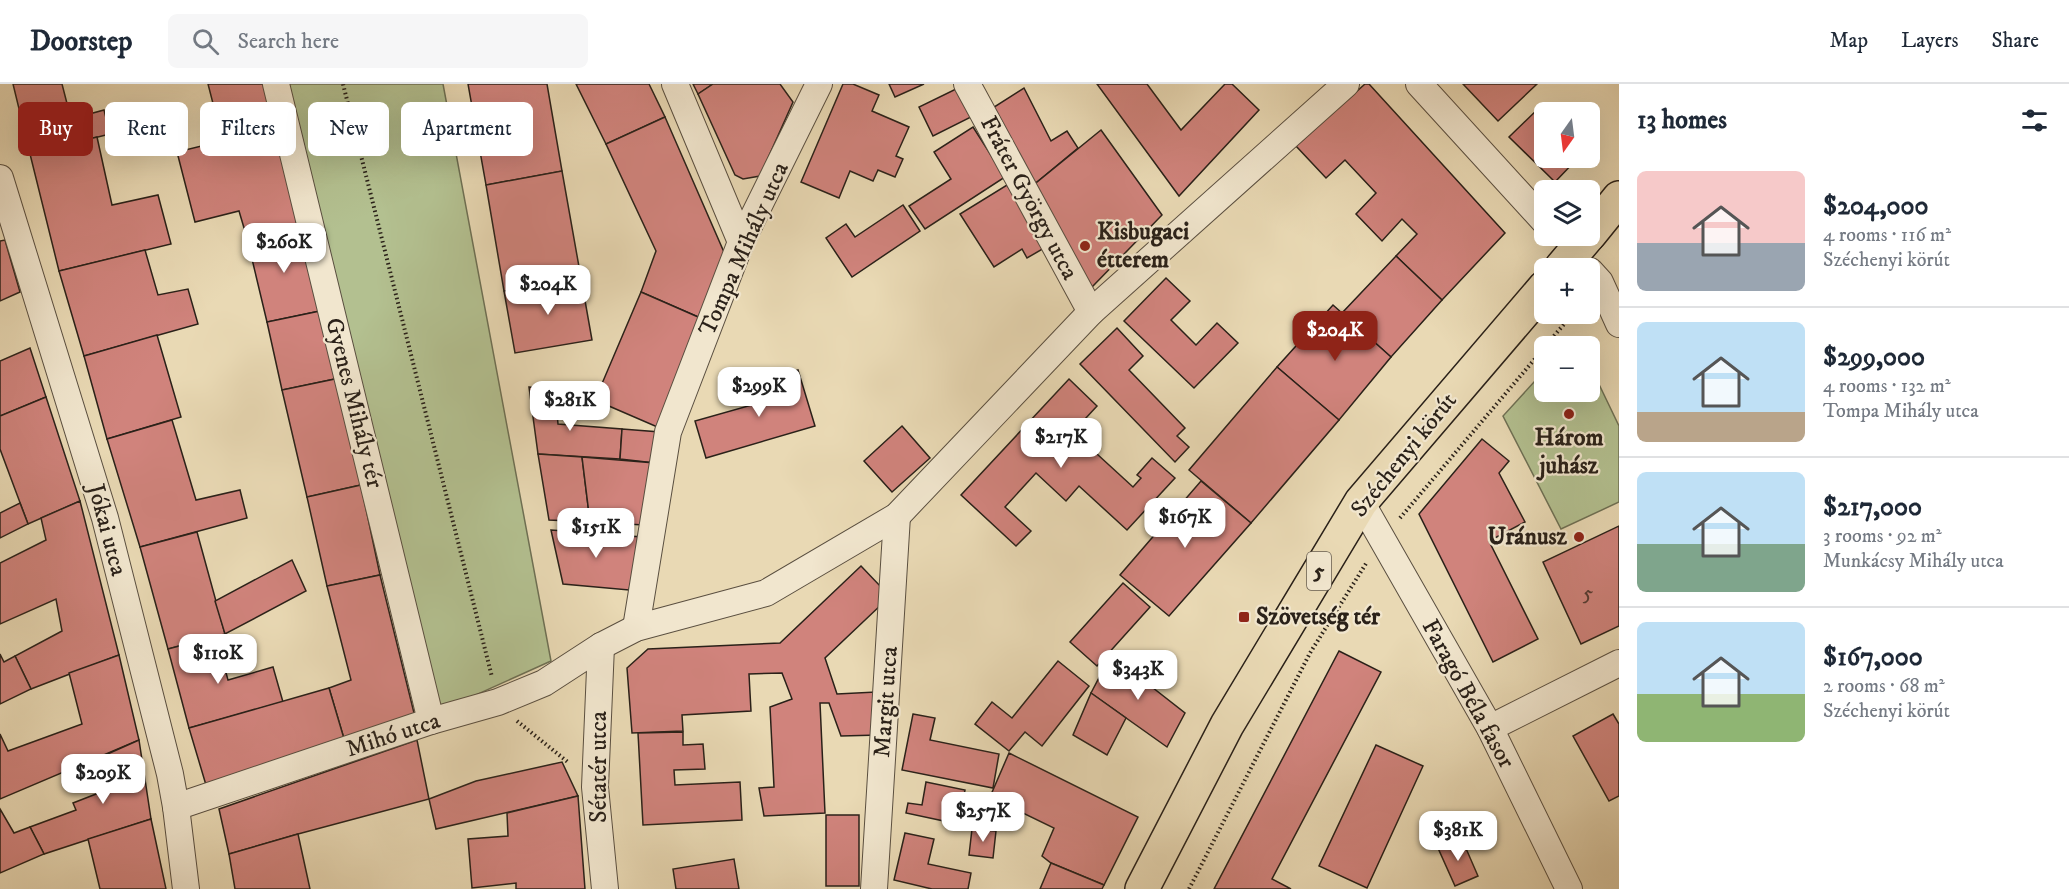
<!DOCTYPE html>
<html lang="en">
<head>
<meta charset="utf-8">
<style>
  body { margin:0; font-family:"IM FELL DW Pica",serif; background:#f6f6f7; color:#1f2937; height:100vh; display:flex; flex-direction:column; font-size:22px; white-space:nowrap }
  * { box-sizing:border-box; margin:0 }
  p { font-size:20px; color:#747a83 }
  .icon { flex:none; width:33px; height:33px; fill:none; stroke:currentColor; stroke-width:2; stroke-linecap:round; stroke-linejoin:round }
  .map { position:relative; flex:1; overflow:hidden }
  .side { display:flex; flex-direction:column; background:#fff; width:450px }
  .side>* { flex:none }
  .top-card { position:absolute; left:18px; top:18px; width:570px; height:54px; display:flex; gap:12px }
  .needle { width:39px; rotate:194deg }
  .buttons { position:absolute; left:1534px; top:18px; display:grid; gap:12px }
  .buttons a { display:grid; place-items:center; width:66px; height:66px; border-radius:9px; background:#fff; box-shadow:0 6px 24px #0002; font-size:30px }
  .price { position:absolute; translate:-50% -51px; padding:0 14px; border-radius:12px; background:#fff; color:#222; font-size:20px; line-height:39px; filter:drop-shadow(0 2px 3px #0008) }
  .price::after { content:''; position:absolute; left:50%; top:36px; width:18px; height:14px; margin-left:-9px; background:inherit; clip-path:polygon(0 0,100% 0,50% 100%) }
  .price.current { background:#8f2418; color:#fff }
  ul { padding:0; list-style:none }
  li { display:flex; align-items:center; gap:18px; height:150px; padding:0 18px }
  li+li { border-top:2px solid #e0e1e3 }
  li span { display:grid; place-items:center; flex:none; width:168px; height:120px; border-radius:9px; color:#555 }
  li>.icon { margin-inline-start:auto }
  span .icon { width:72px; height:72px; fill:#fffc; stroke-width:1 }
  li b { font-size:26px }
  h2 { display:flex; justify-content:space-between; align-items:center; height:72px; padding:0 18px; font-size:26px }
  .chip { padding:0 21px; border-radius:9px; background:#fff; box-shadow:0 6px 24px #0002; font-size:21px; line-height:54px }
  .chip.current { background:#8f2418; color:#fff }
  header { display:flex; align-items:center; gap:36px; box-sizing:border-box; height:84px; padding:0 30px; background:#fff; border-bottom:2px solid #e0e1e3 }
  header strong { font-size:28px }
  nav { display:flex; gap:33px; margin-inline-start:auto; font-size:21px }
  .search { width:420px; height:54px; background:#f6f6f7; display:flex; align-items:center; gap:15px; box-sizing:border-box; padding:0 21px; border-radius:9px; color:#747a83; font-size:22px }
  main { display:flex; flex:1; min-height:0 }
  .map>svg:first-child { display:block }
</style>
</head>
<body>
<header>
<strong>Doorstep</strong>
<div class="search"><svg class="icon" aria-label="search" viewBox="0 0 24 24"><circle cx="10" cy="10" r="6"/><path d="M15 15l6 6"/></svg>Search here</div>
<nav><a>Map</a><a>Layers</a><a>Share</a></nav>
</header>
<main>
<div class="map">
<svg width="1619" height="805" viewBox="0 0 1619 805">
  <rect width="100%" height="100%" fill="#e9d9b4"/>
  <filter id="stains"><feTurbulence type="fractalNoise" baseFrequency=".00333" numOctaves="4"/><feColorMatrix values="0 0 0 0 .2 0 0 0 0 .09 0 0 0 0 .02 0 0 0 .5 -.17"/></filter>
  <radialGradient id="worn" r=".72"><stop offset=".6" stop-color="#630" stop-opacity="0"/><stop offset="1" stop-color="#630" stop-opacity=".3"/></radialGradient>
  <g fill="#b3c090" stroke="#6e7054" stroke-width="1.5">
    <path d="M 284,0 L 443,0 L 551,577 L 436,629 Z"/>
    <path d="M 1545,286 L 1545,308 L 1590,308 L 1590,290 L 1595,292 L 1619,342 L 1619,418 L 1561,445 L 1503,332 Z"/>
  </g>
  <g fill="#d0837c" stroke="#2a2119" stroke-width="1.5">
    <path d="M 13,0 L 62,0 L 71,35 L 104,26 L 110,50 L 30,70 Z"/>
    <path d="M 208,0 L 265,0 L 270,22 L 217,35 Z"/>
    <path d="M 468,0 L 547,0 L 562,87 L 486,101 Z"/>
    <path d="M 576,0 L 649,0 L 665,33 L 606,60 Z"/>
    <path d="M 693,0 L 713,0 L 698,10 Z"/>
    <path d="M 713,0 L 780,0 L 793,18 L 760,92 L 743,95 L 735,91 L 698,10 Z"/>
    <path d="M 843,0 L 853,0 L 879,11 L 872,27 L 909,43 L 896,72 L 903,75 L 895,93 L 878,86 L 873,97 L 850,87 L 839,114 L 801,98 Z"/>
    <path d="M 889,0 L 924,0 L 895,13 Z"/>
    <path d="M 1097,0 L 1147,0 L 1181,46 L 1225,0 L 1232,0 L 1259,26 L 1179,112 Z"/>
    <path d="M 1365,0 L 1369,0 L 1505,149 L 1442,216 L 1396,172 L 1417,150 L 1402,135 L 1382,157 L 1356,130 L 1376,109 L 1345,76 L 1326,94 L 1296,62 Z"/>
    <path d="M 1463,0 L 1537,0 L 1498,37 Z"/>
    <path d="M 1024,4 L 1051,57 L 1067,47 L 1078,64 L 1031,103 L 991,25 Z"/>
    <path d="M 956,5 L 971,33 L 933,52 L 919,23 Z"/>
    <path d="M 270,22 L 300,140 L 247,154 L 239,127 L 195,138 L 177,68 L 222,57 L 217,35 Z"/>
    <path d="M 1540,23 L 1546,28 L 1545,74 L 1578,74 L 1555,98 L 1509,53 Z"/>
    <path d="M 665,33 L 727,175 L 705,236 L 641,208 L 656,167 L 606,60 Z"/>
    <path d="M 973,43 L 1005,93 L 925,145 L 909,122 L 951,95 L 934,68 Z"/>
    <path d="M 1101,46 L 1162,131 L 1092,203 L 1031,103 Z"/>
    <path d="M 97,53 L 112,121 L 158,111 L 171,160 L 59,187 L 30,70 Z"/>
    <path d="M 562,87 L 581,194 L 504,207 L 486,101 Z"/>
    <path d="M 1007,101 L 1046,163 L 1027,174 L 1022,165 L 994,183 L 960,130 Z"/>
    <path d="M 903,121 L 920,147 L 852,193 L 826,154 L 846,140 L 855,153 Z"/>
    <path d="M 300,140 L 320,227 L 267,238 L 247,154 Z"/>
    <path d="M 5,156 L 20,208 L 0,217 L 0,157 Z"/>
    <path d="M 145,166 L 158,211 L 188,205 L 198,240 L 84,272 L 59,187 Z"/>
    <path d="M 1396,172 L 1442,216 L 1391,273 L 1342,229 Z"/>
    <path d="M 581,194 L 592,256 L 515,269 L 504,207 Z"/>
    <path d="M 1166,194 L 1190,217 L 1171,236 L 1196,261 L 1217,239 L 1238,259 L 1194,304 L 1124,237 Z"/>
    <path d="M 641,208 L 705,236 L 662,345 L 595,316 Z"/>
    <path d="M 1333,221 L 1391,273 L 1339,336 L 1277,283 Z"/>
    <path d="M 320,227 L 335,295 L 282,306 L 267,238 Z"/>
    <path d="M 1117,244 L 1143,272 L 1129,286 L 1185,344 L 1177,352 L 1189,363 L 1175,378 L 1080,280 Z"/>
    <path d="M 157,251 L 181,333 L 107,355 L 84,272 Z"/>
    <path d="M 30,264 L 46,313 L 0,332 L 0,277 Z"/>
    <path d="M 1277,283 L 1339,336 L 1251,439 L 1189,386 Z"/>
    <path d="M 798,286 L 815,342 L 706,374 L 695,337 L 766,317 L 760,297 Z"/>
    <path d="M 335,295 L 361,401 L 307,413 L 282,306 Z"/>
    <path d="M 1069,295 L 1097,322 L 1073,348 L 1133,403 L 1141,394 L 1137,391 L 1152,374 L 1175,394 L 1127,446 L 1079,402 L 1066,417 L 1036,389 L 1005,423 L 1031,447 L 1016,462 L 961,411 Z"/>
    <path d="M 529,303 L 555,305 L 558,340 L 622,345 L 620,375 L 538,370 Z"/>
    <path d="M 46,313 L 80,417 L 28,440 L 0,365 L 0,332 Z"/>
    <path d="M 172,336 L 196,416 L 240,406 L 247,434 L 140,463 L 107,355 Z"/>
    <path d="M 902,342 L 930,374 L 892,408 L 864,377 Z"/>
    <path d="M 622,345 L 660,348 L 655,379 L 620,375 Z"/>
    <path d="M 1482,355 L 1509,377 L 1499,389 L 1525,438 L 1489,457 L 1538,555 L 1493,578 L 1419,430 Z"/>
    <path d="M 538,370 L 582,373 L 590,438 L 549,436 Z"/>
    <path d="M 582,373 L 655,379 L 644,441 L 590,438 Z"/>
    <path d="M 1201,397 L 1251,439 L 1169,532 L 1120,491 Z"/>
    <path d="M 361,401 L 380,491 L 327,502 L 307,413 Z"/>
    <path d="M 80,417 L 119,571 L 31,605 L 15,572 L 62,547 L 56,515 L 0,540 L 0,479 L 46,456 L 41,434 Z"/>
    <path d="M 20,419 L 28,440 L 0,454 L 0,429 Z"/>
    <path d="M 1619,442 L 1619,542 L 1581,560 L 1543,478 Z"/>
    <path d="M 551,446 L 642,453 L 629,506 L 563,500 Z"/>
    <path d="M 197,448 L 225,550 L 168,565 L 140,463 Z"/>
    <path d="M 292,476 L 306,507 L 225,550 L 215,517 Z"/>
    <path d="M 861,482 L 882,504 L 883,519 L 825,574 L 837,610 L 876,608 L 879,651 L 841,652 L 829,619 L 820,619 L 825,729 L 764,732 L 759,704 L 774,703 L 770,623 L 792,615 L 782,589 L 749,590 L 751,627 L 682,631 L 683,647 L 632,649 L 627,584 L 648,565 L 780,559 Z"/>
    <path d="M 380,491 L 415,633 L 345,658 L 329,604 L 351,596 L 327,502 Z"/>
    <path d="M 1123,499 L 1150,523 L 1097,582 L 1070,558 Z"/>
    <path d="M 216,552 L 228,596 L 273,583 L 283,618 L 189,644 L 168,565 Z"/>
    <path d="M 1339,567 L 1381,588 L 1272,795 L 1291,805 L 1214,805 Z"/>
    <path d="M 0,570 L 4,578 L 15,572 L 31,605 L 0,620 Z"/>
    <path d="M 119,571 L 139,656 L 0,715 L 0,650 L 8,667 L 82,640 L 69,589 Z"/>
    <path d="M 1111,571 L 1185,629 L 1167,663 L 1091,609 Z"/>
    <path d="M 1058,577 L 1089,602 L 1042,662 L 1025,648 L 1009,667 L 975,640 L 992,618 L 1012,634 Z"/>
    <path d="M 329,604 L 345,658 L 206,701 L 189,644 Z"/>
    <path d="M 1091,609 L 1126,634 L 1107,671 L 1073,651 Z"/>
    <path d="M 913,630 L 935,634 L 930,656 L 999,670 L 993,704 L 902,686 Z"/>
    <path d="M 1613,630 L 1619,640 L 1619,712 L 1609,717 L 1573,652 Z"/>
    <path d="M 683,648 L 683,661 L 703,660 L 705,685 L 674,686 L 675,701 L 740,698 L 742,736 L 643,741 L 638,649 Z"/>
    <path d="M 139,656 L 151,735 L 44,770 L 30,743 L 76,726 L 73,719 L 109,705 L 103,672 Z"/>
    <path d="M 417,656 L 429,715 L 298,750 L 229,770 L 219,725 Z"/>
    <path d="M 1376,661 L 1423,682 L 1367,804 L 1319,782 Z"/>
    <path d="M 1009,669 L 1138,733 L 1104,801 L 1051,779 L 1042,772 L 1054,744 L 990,713 Z"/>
    <path d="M 562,678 L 578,712 L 436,745 L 429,715 L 476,697 Z"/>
    <path d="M 926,698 L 965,706 L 958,740 L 906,729 L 908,719 L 922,721 Z"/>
    <path d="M 578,712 L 585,805 L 516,805 L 516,799 L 472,804 L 468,755 L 508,752 L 507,729 Z"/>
    <path d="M 0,725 L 14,749 L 30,743 L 44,770 L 0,789 Z"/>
    <rect x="826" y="731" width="33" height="71"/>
    <path d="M 151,735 L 166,805 L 100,805 L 88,755 Z"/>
    <path d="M 972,745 L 996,747 L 993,774 L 969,771 Z"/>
    <path d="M 905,749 L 934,755 L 928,780 L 971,789 L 968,805 L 932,805 L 894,796 Z"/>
    <path d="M 298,750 L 310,805 L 235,805 L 229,770 Z"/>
    <path d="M 1461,753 L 1478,792 L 1455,802 L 1438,764 Z"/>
    <path d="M 734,775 L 739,805 L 676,805 L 673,785 Z"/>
    <path d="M 1051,779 L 1104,801 L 1102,805 L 1040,805 Z"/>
  </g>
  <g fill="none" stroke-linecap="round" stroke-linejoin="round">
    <defs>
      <g id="minor">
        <path d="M 276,0 L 431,637"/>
        <path d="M 675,0 L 741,158"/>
        <path d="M 967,0 L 1091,228"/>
        <path d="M 1419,0 L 1545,138"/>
        <path d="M 0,94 L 105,434 L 170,690 L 176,723 L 186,805"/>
        <path d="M 1590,187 L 1600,198 L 1619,240"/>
        <path d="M 1361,418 L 1490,644 L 1569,805"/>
        <path d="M 636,544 L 668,348 L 741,158 L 819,0"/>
        <path d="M 601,562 L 595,703 L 605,805"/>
        <path d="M 1490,644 L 1619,579"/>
        <path d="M 176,723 L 431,637 L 498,618 L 544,599 L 601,562 L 636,544 L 766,509 L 897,432 L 1091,228 L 1346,0"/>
        <path d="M 874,805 L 897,432"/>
      </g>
      <g id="major">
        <path d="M 1590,150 L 1619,114"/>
        <path d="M 1561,184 L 1588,152"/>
        <path d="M 1142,805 L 1227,641 L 1361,418 L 1545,203"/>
      </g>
    </defs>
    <use href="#minor" stroke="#5a4f40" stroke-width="28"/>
    <use href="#major" stroke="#2a2119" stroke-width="36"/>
    <g stroke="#2a2119" stroke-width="4" stroke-dasharray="1.5 3" stroke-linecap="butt">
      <path d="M 343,0 L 492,593"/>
      <path d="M 1545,262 L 1573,230"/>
      <path d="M 1400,434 L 1545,263"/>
      <path d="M 517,637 L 569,679"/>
      <path d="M 1189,805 L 1310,569 L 1367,478"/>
    </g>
    <use href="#minor" stroke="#f1e6ce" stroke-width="26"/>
    <use href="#major" stroke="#e9d9b4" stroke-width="33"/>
  </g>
  <g fill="#8f2418" stroke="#f1e6ce" stroke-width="2">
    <circle cx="1085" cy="162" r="6"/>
    <circle cx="1569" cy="330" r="6"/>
    <circle cx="1579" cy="453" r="6"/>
    <rect x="1238" y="527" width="12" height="12" rx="3"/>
  </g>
  <g text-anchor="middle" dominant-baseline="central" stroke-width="4.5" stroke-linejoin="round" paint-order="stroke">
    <g font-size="21" fill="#543a32">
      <text x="1588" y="510">5</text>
    </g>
    <rect fill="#f1e6ce" stroke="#665c4f" stroke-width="1.5" x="1307" y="468" width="24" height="38" rx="4.5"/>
    <g font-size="22" font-weight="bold" fill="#2a2119">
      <text x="1319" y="487">5</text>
    </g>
    <g font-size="24" fill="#2a2119" stroke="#f1e6ce">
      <text transform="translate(1029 114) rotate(62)">Fráter György utca</text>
      <text transform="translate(744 165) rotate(-66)">Tompa Mihály utca</text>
      <text transform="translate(354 319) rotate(76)">Gyenes Mihály tér</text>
      <text transform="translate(1404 371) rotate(-51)">Széchenyi körút</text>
      <text transform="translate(107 446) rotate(75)">Jókai utca</text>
      <text transform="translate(1468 610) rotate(61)">Faragó Béla fasor</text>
      <text transform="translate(886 618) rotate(-86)">Margit utca</text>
      <text transform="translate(393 651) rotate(-18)">Mihó utca</text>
      <text transform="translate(599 683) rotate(-90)">Sétatér utca</text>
    </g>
    <g font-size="24" font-weight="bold" fill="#2a2119" stroke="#f1e6ce" text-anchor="start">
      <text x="1097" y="148">Kisbugaci<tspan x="1097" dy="28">étterem</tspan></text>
      <text x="1569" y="354" text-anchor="middle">Három<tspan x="1569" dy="28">juhász</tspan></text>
      <text x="1567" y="453" text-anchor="end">Uránusz</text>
      <text x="1256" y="533">Szövetség tér</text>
    </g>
  </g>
  <rect width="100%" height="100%" filter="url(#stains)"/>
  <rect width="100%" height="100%" fill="url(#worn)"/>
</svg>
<div class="buttons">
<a><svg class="needle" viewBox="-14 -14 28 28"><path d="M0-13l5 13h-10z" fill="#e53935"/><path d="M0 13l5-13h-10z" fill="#747a83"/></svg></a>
<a><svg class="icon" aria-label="layers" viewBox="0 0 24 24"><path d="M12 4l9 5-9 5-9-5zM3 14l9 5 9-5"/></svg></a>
<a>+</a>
<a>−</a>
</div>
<b class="price" style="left:284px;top:190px">$260K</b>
<b class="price" style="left:548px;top:232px">$204K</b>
<b class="price current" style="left:1335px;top:278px">$204K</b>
<b class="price" style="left:759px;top:334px">$299K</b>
<b class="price" style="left:570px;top:348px">$281K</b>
<b class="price" style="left:1061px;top:385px">$217K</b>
<b class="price" style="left:1185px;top:465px">$167K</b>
<b class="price" style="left:596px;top:475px">$151K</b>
<b class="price" style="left:218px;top:601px">$110K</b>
<b class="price" style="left:1138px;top:617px">$343K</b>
<b class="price" style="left:103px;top:721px">$209K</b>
<b class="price" style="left:983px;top:759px">$257K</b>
<b class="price" style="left:1458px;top:778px">$381K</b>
<div class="top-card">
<a class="chip current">Buy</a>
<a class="chip">Rent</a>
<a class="chip">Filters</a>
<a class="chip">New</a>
<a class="chip">Apartment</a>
</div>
</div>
<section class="side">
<h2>13 homes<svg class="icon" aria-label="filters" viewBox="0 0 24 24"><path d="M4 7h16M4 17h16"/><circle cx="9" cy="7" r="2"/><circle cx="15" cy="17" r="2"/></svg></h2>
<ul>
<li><span style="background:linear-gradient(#f6c9c9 60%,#9aa5b1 0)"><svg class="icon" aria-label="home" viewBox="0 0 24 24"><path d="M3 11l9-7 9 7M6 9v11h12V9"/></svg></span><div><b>$204,000</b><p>4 rooms · 116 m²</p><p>Széchenyi körút</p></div></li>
<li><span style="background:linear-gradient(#bfe0f5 75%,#b9a48a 0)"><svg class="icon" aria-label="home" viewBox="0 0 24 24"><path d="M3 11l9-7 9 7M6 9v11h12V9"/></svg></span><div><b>$299,000</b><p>4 rooms · 132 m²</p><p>Tompa Mihály utca</p></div></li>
<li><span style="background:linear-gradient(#bfe0f5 60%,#7fa58c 0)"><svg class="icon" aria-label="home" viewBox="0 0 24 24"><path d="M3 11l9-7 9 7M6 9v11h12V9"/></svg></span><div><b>$217,000</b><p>3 rooms · 92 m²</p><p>Munkácsy Mihály utca</p></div></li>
<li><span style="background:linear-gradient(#bfe0f5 60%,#8fb573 0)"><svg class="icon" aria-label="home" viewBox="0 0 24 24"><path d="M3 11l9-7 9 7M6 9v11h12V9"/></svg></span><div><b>$167,000</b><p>2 rooms · 68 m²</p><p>Széchenyi körút</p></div></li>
</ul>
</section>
</main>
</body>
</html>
